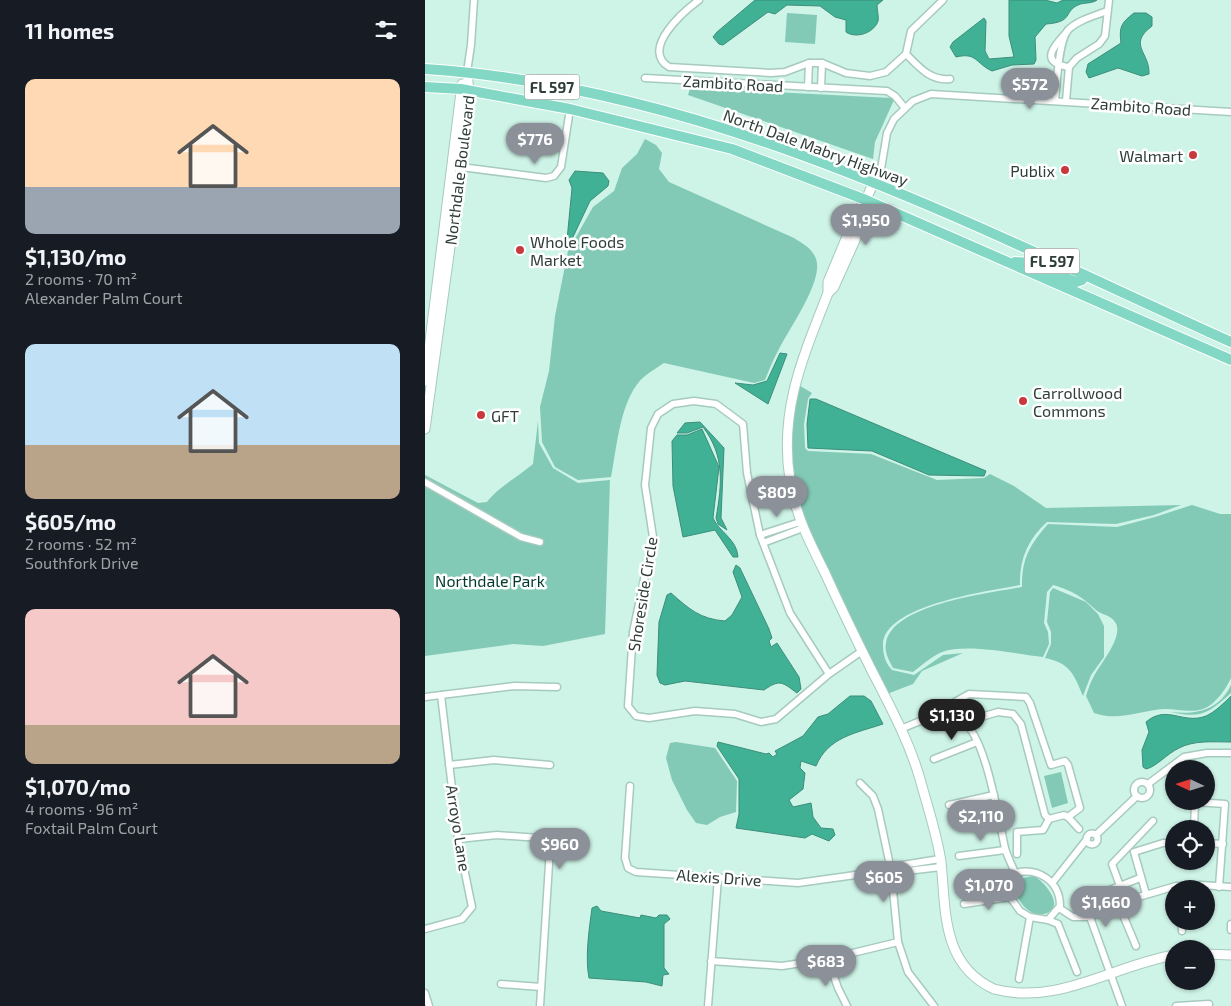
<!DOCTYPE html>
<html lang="en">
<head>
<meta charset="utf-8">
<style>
  body { margin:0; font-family:"Exo 2",sans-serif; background:#242831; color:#f1f3f6; height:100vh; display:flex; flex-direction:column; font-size:19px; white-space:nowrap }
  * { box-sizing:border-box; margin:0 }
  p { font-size:16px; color:#9ea1a6 }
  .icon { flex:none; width:28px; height:28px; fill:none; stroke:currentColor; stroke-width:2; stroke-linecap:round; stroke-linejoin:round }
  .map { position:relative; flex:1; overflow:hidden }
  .sheet { display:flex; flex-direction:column; background:#171b24; width:425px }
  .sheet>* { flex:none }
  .needle { width:32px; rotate:274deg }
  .buttons { position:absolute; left:740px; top:760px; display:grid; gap:10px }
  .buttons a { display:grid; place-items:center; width:50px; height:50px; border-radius:50%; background:#171b24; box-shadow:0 1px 4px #0004; font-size:25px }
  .price { position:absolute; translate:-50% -42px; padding:0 11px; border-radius:18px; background:#8c9099; color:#fff; font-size:16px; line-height:32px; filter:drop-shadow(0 1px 2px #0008) }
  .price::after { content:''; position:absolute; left:50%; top:30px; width:15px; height:11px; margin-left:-8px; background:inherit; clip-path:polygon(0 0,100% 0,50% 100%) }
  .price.on { background:#222; color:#fff }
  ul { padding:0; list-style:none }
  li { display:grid; align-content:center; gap:10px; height:265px; padding:0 25px }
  li span { display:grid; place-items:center; height:155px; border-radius:10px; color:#555 }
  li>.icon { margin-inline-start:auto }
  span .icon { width:90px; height:90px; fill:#fffc; stroke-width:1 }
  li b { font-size:21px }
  h2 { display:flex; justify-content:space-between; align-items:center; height:60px; padding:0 25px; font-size:21px }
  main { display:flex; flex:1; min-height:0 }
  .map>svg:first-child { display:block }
</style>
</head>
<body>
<main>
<section class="sheet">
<h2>11 homes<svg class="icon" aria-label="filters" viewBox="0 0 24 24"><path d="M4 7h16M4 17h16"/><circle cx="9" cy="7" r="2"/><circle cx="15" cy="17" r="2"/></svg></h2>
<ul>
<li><span style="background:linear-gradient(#ffd9b3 70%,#9aa5b1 0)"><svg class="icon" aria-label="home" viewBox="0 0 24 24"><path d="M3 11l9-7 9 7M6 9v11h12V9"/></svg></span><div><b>$1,130/mo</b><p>2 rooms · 70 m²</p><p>Alexander Palm Court</p></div></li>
<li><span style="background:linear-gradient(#bfe0f5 65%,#b9a48a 0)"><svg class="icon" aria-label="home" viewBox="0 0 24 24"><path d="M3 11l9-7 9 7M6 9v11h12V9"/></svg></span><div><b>$605/mo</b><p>2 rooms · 52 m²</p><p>Southfork Drive</p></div></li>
<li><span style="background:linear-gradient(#f6c9c9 75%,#b9a48a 0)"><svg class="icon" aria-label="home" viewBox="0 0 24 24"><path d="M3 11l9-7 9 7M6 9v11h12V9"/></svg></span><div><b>$1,070/mo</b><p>4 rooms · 96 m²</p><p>Foxtail Palm Court</p></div></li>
</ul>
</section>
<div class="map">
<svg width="806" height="1006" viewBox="0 0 806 1006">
  <rect width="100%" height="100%" fill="#cef3e7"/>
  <g fill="#82cab5">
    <path d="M 362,13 L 392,15 L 390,44 L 360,42 Z"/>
    <path d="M 265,88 L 467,98 L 469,100 L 450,142 L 448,159 L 263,95 Z"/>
    <path d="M 220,139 L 231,145 L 237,153 L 234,169 L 244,182 L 369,238 C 378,244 387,248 391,259 C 399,281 363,330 353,351 C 348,360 344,370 340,380 L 329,383 L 239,363 C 233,367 226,371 220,376 C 195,396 192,448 186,477 L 153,480 L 130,467 L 117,442 L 115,407 L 124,371 L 130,316 L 143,251 L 168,207 L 189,191 L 197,168 L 212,154 Z"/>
    <path d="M 372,384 L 387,393 L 383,399 L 379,424 L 380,448 L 383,451 L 446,454 L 512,480 L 559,478 L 565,474 L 589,486 L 621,508 L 756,505 L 729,515 L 691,524 L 622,522 C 603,539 594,560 595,585 C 564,591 456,605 458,646 C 458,655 461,664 467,670 L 489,675 L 518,655 L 538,653 L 497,671 L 488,684 L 462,694 L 379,521 L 368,480 L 365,438 Z"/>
    <path d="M 113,421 L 114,443 L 128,468 L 153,483 L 185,480 L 180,634 L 118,646 L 88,644 L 0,656 L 0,475 L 53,503 L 62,502 C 72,488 94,476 108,464 Z"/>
    <path d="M 767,505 L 795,514 L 806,514 L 806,678 C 801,689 790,705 778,709 C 765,713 753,709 740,709 C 715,710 694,722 669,713 L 661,696 C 663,690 665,683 668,678 C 674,665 700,636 690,622 C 686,615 677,615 671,610 C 656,596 648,591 628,585 L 622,592 L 619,623 L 623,632 L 624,644 L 618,657 C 591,654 542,643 517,652 C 507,656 496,666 488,672 L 468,668 C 464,660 459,652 461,643 C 467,604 565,593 597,587 C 597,558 604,546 623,524 L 692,527 L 730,517 Z"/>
    <path d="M 628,588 L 661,602 L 673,614 L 679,626 L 679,657 L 666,675 L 658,696 C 649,674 645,663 620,658 L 626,644 L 626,632 L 622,622 L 625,592 Z"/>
    <path d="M 806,685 L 806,693 C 784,713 776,719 746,712 C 772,715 794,710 806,685 Z"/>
    <path d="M 251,742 L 290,748 L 312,781 L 311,812 L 295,817 L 282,825 L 271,823 L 262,810 L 247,780 L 241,758 L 245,743 Z"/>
    <path d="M 636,772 L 643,803 L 627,808 L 619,776 Z"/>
    <path d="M 609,876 C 620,882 642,908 619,914 C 600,920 573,878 609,876 Z"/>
  </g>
  <g fill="#41b196" stroke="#3c8e7a">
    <path d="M 330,0 L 458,0 L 452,5 C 452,10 454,17 453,21 C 449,33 431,39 421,32 L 421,20 L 410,17 L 395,6 L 362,5 L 350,14 L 343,12 L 298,45 L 294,44 L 288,37 L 292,32 Z"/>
    <path d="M 584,0 L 620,0 L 632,3 L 638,0 L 672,0 C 667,4 659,2 653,5 C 638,12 649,22 621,24 L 610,37 L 611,60 L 609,64 L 587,65 L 567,71 C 550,63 552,52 531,57 L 525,47 L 528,42 L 559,18 L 561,21 L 560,51 L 564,59 L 589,57 L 584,36 Z"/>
    <path d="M 709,13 L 721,13 L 727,17 L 727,26 C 702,45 725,52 724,74 L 717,76 L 693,68 L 664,78 L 661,72 L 663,64 L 696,43 C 694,27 696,23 709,13 Z"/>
    <path d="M 150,171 L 178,173 L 184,181 L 183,186 L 165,201 L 147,239 L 142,240 L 147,188 L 144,180 Z"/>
    <path d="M 355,353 L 362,354 L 343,404 L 310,383 L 328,385 L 342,381 Z"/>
    <path d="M 385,399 L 391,399 L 561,471 L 559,476 L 504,475 L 447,451 L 383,448 L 382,424 Z"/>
    <path d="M 275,422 L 299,448 L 296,518 L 302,530 L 293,524 L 291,518 C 297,484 300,456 278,427 L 262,433 L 252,433 L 260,423 Z"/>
    <path d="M 277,429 L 294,467 L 288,518 C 294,532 312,539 313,557 L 308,557 L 290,530 L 258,537 L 248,486 L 247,441 L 252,435 L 262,435 Z"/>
    <path d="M 311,565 L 315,568 L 344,629 L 347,638 L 344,641 L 346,647 L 352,643 L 374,677 L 376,689 L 372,693 C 357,682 355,679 339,690 L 260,681 L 240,685 L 235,683 L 232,675 L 234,622 L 242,595 L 246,593 C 264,609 275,619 300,621 L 307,615 L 317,597 L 308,572 Z"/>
    <path d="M 425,696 L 439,696 L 446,701 L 458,724 C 431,733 403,737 391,766 L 376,761 L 375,768 L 380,773 L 378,789 L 364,800 L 368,807 L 386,803 L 388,817 L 396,828 L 408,829 L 410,835 L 404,841 L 387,834 L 380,838 L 311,828 L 314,814 L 314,779 L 292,746 L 293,742 L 341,754 L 344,753 L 348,757 L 352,754 L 350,751 L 378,736 L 393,717 L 403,714 Z"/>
    <path d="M 806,696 L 806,742 C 789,742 769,740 754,748 C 743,753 731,767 721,769 L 718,767 L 717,750 L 724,732 L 721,722 C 742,704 758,725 781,716 C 790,712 799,703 806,696 Z"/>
    <path d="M 172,906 L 176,911 L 215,918 L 216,915 L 231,918 L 234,915 L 242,915 L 245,919 L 239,924 L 239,968 L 244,974 L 238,975 L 237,986 L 221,982 L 164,978 C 160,957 164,930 167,908 Z"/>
  </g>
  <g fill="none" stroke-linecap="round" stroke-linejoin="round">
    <defs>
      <g id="street">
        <path d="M 274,0 C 259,11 215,49 244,67 L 346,73 L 360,72 L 384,63 L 397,63 L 421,73 L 445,76 L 461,72 L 481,54 L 486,31 L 518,0"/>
        <path d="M 640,34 C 626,49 616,63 644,67"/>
        <path d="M 481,54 C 494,67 505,81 525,79"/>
        <path d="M 42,72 L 46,45 L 49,0"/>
        <path d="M 220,78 L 462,91 L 470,96 L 479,107"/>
        <path d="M 383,87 L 384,63"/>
        <path d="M 396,88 L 397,63"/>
        <path d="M 630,100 C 632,85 633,42 643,30 C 653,20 669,16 682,11"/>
        <path d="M 641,101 L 644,67 L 652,58 L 674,44 L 680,36 L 684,0"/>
        <path d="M 36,167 L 121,178 L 129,176 L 136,167 L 145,109"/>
        <path d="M 449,181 L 456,169 L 462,133 L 469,119 L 488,101 L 506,94 L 806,112"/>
        <path d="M 0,482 L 96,537 L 115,542"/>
        <path d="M 335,535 L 375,522"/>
        <path d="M 338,543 L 378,528"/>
        <path d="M 404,674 L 365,613 L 335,535 L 322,473 L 318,424 L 291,404 L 269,401 L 248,404 L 233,414 L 226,428 L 220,485 L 228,537 L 208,632 L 203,706 L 211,716 L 224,718 L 270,711 L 310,714 L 336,722 L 351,719 L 404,674 L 437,651"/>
        <path d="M 0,697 L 89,686 L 132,687"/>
        <path d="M 505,716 L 544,694 L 601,697 L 605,703 L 626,765 L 640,761 L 643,765 L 655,808 L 643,817 L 639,815 L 624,819 L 620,815 L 596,724 L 588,714 L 573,712 L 539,722"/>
        <path d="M 476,729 C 495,721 518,709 538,722 C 561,736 574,822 580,848 C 582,856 587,865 590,873"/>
        <path d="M 509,759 L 552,742"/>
        <path d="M 24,765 L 69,760 L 125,765"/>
        <circle cx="717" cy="790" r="8"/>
        <path d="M 435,783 L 448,796 L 453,809 L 466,870 L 473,942 L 483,972 L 509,1006"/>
        <path d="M 723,784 L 759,757 L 782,753 L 806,753"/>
        <path d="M 205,786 L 200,858 L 203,868 L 211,872 L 373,883 L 466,870 L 473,872 L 516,867"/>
        <path d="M 524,805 L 569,795"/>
        <path d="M 643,817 L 654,829"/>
        <path d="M 769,829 L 770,802 L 800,804 L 794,887"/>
        <circle cx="667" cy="839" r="5.5"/>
        <path d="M 671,835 L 712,796"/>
        <path d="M 33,839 L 72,835 L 115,838 L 125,848 L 115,1006"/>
        <path d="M 781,843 L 798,844"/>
        <path d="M 592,854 L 592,832 L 618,830 L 624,819"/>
        <path d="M 534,856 L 580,850"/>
        <path d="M 466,870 L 471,866 L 515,859"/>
        <path d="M 628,882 L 662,839"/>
        <path d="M 695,886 L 687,864 L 728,821"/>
        <path d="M 721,894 L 709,852 L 738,843 L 749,843"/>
        <path d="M 672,895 L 715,878"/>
        <path d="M 693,903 L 711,946"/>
        <path d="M 539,904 L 585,897"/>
        <path d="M 634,908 L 648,917 L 665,917 L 693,903 L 751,886 L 776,885 L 806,887"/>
        <path d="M 665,917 L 697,1006"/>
        <path d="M 623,920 L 635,906 C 635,881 613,867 590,873 L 583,886 L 585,897 L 595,911 L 605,917 L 623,920 L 633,924 L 652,972"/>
        <path d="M 756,921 L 757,931"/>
        <path d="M 0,929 L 37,919 L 47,907 L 33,839 L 16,695"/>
        <path d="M 806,930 L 806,924"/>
        <path d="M 403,959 L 413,988 L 422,1006"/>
        <path d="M 286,961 L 357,966 L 403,959 L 473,942"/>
        <path d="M 594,979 L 605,917"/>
        <path d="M 76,984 L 116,987"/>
        <path d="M 0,993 L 4,1006"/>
        <path d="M 283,1006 L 293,878"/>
        <path d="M 751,1006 L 784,1004"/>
      </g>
      <g id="secondary">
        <path d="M 449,181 L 441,200 L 433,210 L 403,282 L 403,293 C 378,357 354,410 365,480 C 370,514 385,543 400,573 C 415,606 431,639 447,671 C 465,706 484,741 495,779 C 502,805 512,834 516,862 C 521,909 516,965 569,989 C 632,1006 687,966 749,955"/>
        <path d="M 403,293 L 409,287 L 443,211 L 441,200"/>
        <path d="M 0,381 L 37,84"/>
        <path d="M 0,429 L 36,167 L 44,92 L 42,72"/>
        <path d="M 781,954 L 806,955"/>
      </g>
      <g id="primary">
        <path d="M 0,69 C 288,88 548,226 806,342"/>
        <path d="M 0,87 L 36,89 L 145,109 L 307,149 L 441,200 L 806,360"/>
        <path d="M 590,262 L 606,263 L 651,282 L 657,280 L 659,275"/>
      </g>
    </defs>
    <use href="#street" stroke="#a7cabf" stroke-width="9"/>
    <use href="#secondary" stroke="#a7cabf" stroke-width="11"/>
    <use href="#primary" stroke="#fff" stroke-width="12"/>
    <use href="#street" stroke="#fff" stroke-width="6"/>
    <use href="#secondary" stroke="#fff" stroke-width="9"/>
    <use href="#primary" stroke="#83d8c5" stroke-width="10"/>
  </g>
  <g fill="#c8383c" stroke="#fff" stroke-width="2">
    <circle cx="768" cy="155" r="5"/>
    <circle cx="640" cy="170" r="5"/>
    <circle cx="95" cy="250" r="5"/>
    <circle cx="598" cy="401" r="5"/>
    <circle cx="56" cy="415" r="5"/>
  </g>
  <g text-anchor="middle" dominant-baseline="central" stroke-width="5" stroke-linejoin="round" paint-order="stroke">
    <g fill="#fff" stroke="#6d7874" stroke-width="1">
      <rect x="99.5" y="74.5" width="55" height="25" rx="4"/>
      <rect x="599.5" y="248.5" width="55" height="25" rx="4"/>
    </g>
    <g font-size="15" font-weight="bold" fill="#2f3e39">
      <text x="127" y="87">FL 597</text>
      <text x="627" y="261">FL 597</text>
    </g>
    <g font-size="16" fill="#2f3e39" stroke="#fff">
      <text transform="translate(308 83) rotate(3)">Zambito Road</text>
      <text transform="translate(716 106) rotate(4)">Zambito Road</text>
      <text transform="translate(391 147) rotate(20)">North Dale Mabry Highway</text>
      <text transform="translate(34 170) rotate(-83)">Northdale Boulevard</text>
      <text transform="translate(217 594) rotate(-81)">Shoreside Circle</text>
      <text transform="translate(34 828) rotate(81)">Arroyo Lane</text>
      <text transform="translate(294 877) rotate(4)">Alexis Drive</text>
    </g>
    <g font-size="16" fill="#2f3e39" stroke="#fff" text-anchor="start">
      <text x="758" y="155" text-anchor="end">Walmart</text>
      <text x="630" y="170" text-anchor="end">Publix</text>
      <text x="105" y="241">Whole Foods<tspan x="105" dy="18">Market</tspan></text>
      <text x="608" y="392">Carrollwood<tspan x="608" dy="18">Commons</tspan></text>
      <text x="66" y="415">GFT</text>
    </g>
    <g font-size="16" fill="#02372c" stroke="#fff">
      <text x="65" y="580">Northdale Park</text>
    </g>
  </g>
</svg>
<div class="buttons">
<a><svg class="needle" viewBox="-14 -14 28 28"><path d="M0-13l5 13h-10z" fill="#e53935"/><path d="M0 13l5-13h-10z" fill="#9ea1a6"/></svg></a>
<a><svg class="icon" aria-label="locate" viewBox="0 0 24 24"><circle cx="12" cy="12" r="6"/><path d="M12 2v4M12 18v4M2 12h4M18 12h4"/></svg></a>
<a>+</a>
<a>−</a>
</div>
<b class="price" style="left:605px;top:110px">$572</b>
<b class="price" style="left:110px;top:165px">$776</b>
<b class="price" style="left:441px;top:246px">$1,950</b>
<b class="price" style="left:352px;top:518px">$809</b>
<b class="price on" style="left:527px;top:741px">$1,130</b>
<b class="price" style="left:556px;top:842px">$2,110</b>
<b class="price" style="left:135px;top:870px">$960</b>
<b class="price" style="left:459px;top:903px">$605</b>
<b class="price" style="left:564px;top:911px">$1,070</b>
<b class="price" style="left:681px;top:928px">$1,660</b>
<b class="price" style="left:401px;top:987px">$683</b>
</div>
</main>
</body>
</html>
